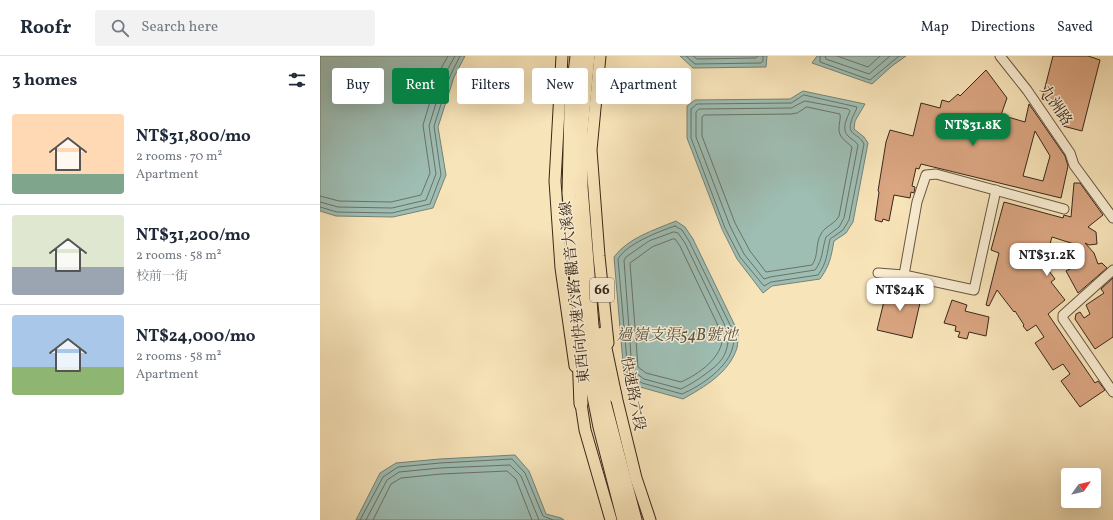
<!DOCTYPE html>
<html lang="en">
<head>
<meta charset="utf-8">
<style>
  body { margin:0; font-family:Vollkorn,"Noto Serif TC",serif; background:#f2f2f3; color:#1f2937; height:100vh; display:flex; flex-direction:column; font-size:15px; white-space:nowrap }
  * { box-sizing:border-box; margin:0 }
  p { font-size:13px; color:#747a83 }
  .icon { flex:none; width:22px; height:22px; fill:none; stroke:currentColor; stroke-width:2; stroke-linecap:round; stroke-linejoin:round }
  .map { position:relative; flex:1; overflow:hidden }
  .panel { display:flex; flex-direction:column; background:#fff; width:320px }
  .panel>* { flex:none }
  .top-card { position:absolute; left:12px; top:12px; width:380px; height:36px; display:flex; gap:8px }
  .needle { width:26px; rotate:56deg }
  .fabs { position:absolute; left:741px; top:412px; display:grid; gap:8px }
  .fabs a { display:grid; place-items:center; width:40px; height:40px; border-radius:4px; background:#fff; box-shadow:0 4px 16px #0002; font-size:20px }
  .price { position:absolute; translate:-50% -34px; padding:0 9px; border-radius:8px; background:#fff; color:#222; font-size:13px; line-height:26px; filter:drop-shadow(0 1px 2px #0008) }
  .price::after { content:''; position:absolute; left:50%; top:24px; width:12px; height:9px; margin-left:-6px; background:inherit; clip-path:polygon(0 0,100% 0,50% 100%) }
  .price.selected { background:#0b8043; color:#fff }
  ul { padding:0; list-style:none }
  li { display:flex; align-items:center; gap:12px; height:100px; padding:0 12px }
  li+li { border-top:1px solid #e0e1e3 }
  li span { display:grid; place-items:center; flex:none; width:112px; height:80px; border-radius:4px; color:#555 }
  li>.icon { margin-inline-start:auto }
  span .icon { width:48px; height:48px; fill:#fffc; stroke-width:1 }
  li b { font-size:17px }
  h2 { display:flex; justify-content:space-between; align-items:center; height:48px; padding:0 12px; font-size:17px }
  .chip { padding:0 14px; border-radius:4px; background:#fff; box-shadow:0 4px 16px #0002; font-size:14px; line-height:36px }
  .chip.selected { background:#0b8043; color:#fff }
  header { display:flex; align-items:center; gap:24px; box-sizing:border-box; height:56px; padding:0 20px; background:#fff; border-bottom:1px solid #e0e1e3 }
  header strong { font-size:19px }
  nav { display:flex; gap:22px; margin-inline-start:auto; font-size:14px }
  .search { width:280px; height:36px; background:#f2f2f3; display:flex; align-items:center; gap:10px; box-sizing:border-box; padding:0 14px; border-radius:4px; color:#747a83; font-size:15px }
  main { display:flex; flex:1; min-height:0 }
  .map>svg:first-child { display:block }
</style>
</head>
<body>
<header>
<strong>Roofr</strong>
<div class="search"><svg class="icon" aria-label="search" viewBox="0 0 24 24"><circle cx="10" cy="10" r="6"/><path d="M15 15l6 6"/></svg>Search here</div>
<nav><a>Map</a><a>Directions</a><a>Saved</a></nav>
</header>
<main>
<section class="panel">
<h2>3 homes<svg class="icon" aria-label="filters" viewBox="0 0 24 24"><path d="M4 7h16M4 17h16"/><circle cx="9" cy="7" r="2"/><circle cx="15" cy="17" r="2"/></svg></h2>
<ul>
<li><span style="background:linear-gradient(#ffd9b3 75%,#7fa58c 0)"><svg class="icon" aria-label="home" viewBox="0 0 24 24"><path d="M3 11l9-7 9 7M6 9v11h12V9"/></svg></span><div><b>NT$31,800/mo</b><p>2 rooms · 70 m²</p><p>Apartment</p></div></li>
<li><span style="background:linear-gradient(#dfe7d0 65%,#9aa5b1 0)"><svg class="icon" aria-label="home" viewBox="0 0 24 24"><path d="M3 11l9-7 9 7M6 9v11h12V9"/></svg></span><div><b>NT$31,200/mo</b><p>2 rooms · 58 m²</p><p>校前一街</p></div></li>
<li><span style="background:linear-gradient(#a9c7e8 65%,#8fb573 0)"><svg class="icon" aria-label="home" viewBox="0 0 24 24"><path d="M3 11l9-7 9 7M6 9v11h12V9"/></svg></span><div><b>NT$24,000/mo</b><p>2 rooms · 58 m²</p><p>Apartment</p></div></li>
</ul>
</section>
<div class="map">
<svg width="793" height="464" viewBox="0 0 793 464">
  <rect width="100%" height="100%" fill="#f8e4b9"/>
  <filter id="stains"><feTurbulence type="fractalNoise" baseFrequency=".005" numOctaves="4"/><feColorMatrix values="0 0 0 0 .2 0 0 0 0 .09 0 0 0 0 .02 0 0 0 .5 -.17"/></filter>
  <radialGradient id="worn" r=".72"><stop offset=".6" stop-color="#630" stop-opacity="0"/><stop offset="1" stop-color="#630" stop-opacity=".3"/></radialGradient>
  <g fill="#9ebeb4" stroke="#758276">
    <path d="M 0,0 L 145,0 L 134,21 L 118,71 L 126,119 L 113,152 L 73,161 L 16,160 L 0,155 Z"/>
    <path d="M 360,0 L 447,0 L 446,11 L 373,12 Z"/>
    <path d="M 497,0 L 586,0 L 572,10 L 552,28 L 492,7 Z"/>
    <path d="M 483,35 L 545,48 L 535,65 L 534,73 L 544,81 L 548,87 L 533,166 L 526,177 L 514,185 C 511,201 510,209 500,223 L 452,230 L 443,237 L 417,203 L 402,173 L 367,82 L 367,50 L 375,44 L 470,43 Z"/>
    <path d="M 356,165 L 365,171 L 373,183 L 418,276 C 418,281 418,287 417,292 C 409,317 384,331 363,343 L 320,331 L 304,319 L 294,201 C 308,182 334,174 356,165 Z"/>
    <path d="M 195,399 L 209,415 L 226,458 L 241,462 L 244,464 L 36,464 L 60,417 L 76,407 L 120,403 Z"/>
  </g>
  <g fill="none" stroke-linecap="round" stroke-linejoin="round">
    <g stroke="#6b7267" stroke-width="1">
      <path d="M 366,0 L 375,8 L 441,7 L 443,5 L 443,0"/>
      <path d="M 373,0 L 377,3 L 436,2 L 438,0"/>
      <path d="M 500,0 L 500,6 L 550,24 L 579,0"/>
      <path d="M 505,0 L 506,3 L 549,18 L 570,0"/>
      <path d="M 517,0 L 548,11 L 560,0"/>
      <path d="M 484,39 L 537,51 C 536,56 532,60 531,66 C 527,80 539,77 544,88 L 529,164 L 523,174 L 510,183 C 507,197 507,207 498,219 L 451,226 L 444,230 L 420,201 L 405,172 L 371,82 L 371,53 L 377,48 L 471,47 Z"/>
      <path d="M 485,45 L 528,53 L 530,55 C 527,62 521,73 528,80 C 532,84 536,85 538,89 L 524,162 L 519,171 L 506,181 C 502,193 503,204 495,214 L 450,221 L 444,223 L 424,198 L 410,170 L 376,81 L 376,56 L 379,53 L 471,52 Z"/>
      <path d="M 487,51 L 520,58 C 521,62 519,67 519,72 C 518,81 526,85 532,91 L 519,160 C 514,169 505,170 501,178 C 495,188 499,199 492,209 L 446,216 L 430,195 L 415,167 L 382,80 L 382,61 L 384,59 L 471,58 L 477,57 Z"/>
      <path d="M 0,140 L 19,145 L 71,146 L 101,139 L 110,117 L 103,69 L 119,16 L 128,0"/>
      <path d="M 0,146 L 18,151 L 72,152 L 106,144 L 116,118 L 109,70 L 125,18 L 135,0"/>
      <path d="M 0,151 L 17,156 L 72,157 L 110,148 L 121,119 L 114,70 L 130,20 L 140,0"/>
      <path d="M 355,170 L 362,174 L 369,185 L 414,277 C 414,281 414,286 413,290 C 409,311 381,330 362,338 L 322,327 L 308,317 L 298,203 C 306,188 340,175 355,170 Z"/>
      <path d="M 354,176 L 358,177 L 365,187 L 409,278 C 408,287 407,296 402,303 C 395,313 372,328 361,333 L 324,323 L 312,314 L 304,204 L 306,201 L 329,185 Z"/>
      <path d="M 353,183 L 355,183 L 360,190 L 403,280 C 402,302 379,318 361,326 L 326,317 L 318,311 L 310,207 L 332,191 Z"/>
      <path d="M 40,464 L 63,421 L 78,411 L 120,407 L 192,403 L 205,417 L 223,460 L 233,464"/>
      <path d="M 46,464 L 67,424 L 79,416 L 120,412 L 190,409 L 201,420 L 219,464"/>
      <path d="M 53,464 L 71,428 L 81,422 L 121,418 L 187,415 L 196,423 L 212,464"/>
    </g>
  </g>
  <g fill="#daa581" stroke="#38271a" fill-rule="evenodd">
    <path d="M 733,0 L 768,0 L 780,4 L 762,75 L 743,70 L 745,61 L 740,59 L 741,52 L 729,48 L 729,45 L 722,43 Z"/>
    <path d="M 666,14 L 687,42 L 681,59 L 705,66 L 709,48 L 745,100 L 748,110 L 741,142 L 601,108 L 599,113 L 596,112 L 592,130 L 595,131 L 594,137 L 591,136 L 590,142 L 574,139 L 569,165 L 563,163 L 562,166 L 555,164 L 559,136 L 558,135 L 566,86 L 570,74 L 593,80 L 601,47 L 620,52 L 622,44 L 629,46 L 638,38 L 640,40 ZM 715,75 L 730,100 L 723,125 L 703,120 Z"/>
    <path d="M 754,127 L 760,127 L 783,159 L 768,171 L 776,176 L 777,188 L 769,189 L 765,187 L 774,197 L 778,208 L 782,207 L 787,212 L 758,237 L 746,215 L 752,212 L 748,204 L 754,200 L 754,188 L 732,181 L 724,208 L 735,223 L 731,226 L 745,244 L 728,258 L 775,327 L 778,325 L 785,334 L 760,351 L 741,325 L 750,318 L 743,308 L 733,314 L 715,287 L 724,281 L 716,269 L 707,275 L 703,270 L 704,269 L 695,255 L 694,256 L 677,234 L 669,250 L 666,249 L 679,197 L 671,194 L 684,146 L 743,162 L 744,159 L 751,161 Z"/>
    <path d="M 793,222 L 793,281 L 775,293 L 755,263 L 756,258 L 760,256 L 764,262 L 770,258 L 766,249 L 784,237 L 781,233 Z"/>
    <path d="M 568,229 L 575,230 L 574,233 L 602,238 L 592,282 L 557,274 Z"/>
    <path d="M 632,244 L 647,249 L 645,255 L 669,261 L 666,280 L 649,276 L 647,283 L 638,281 L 640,276 L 635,275 L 636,270 L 624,267 Z"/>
  </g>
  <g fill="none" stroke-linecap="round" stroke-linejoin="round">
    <defs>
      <g id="minor">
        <path d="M 680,0 L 707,34 L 750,97 L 754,109 L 793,162"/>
        <path d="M 793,214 L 743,259 L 743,263 L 793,336"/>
        <path d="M 558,217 L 584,219 L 654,234 L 676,134"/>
        <path d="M 584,219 L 597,146 L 606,119 L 616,118 L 744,153"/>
      </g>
      <g id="major">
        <path d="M 242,0 L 235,125 L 241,212 L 255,310"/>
        <path d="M 280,0 L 271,94 L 279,200 L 288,287"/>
        <path d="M 294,332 L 316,422 L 330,464"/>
        <path d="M 260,341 L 265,374 L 291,464"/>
      </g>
      <g id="highway">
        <path d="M 257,0 L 251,52 L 249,137 L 261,274 L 280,371 L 304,464"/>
        <path d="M 268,0 L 261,75 L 261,131 L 272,270 L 284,346 L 315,464"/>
        <path d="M 282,278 L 295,340"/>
        <path d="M 259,298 L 261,348"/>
      </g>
    </defs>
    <use href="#minor" stroke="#685642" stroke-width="11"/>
    <use href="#major" stroke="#38271a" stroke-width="13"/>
    <use href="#highway" stroke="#38271a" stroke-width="15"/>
    <use href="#minor" stroke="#faedd2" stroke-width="9"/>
    <use href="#major" stroke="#f8e4b9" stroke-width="11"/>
    <use href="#highway" stroke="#f8e4b9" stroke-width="13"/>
  </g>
  <g text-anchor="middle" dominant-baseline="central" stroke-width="3" stroke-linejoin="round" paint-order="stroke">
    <rect fill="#faedd2" stroke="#726251" stroke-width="1" x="270" y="222" width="24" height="24" rx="3"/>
    <g font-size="14" font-weight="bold" fill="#38271a">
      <text x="282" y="234">66</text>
    </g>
    <g font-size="15" fill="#38271a" stroke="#faedd2">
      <text transform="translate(735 50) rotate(56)">九洲路</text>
      <text transform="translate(256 236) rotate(-96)">東西向快速公路 觀音大溪線</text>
      <text transform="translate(312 338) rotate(79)">快速路六段</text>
    </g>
    <g font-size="16" font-style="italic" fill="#575448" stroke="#faedd2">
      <text x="357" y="280">過嶺支渠54B號池</text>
    </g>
  </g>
  <rect width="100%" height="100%" filter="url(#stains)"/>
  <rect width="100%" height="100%" fill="url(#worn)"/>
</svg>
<div class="fabs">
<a><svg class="needle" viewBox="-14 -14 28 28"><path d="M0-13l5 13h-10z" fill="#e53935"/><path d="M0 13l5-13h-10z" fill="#747a83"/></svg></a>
</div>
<b class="price selected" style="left:653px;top:91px">NT$31.8K</b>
<b class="price" style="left:727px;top:221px">NT$31.2K</b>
<b class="price" style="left:580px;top:256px">NT$24K</b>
<div class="top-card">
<a class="chip">Buy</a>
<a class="chip selected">Rent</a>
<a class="chip">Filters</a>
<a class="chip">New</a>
<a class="chip">Apartment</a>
</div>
</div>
</main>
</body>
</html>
